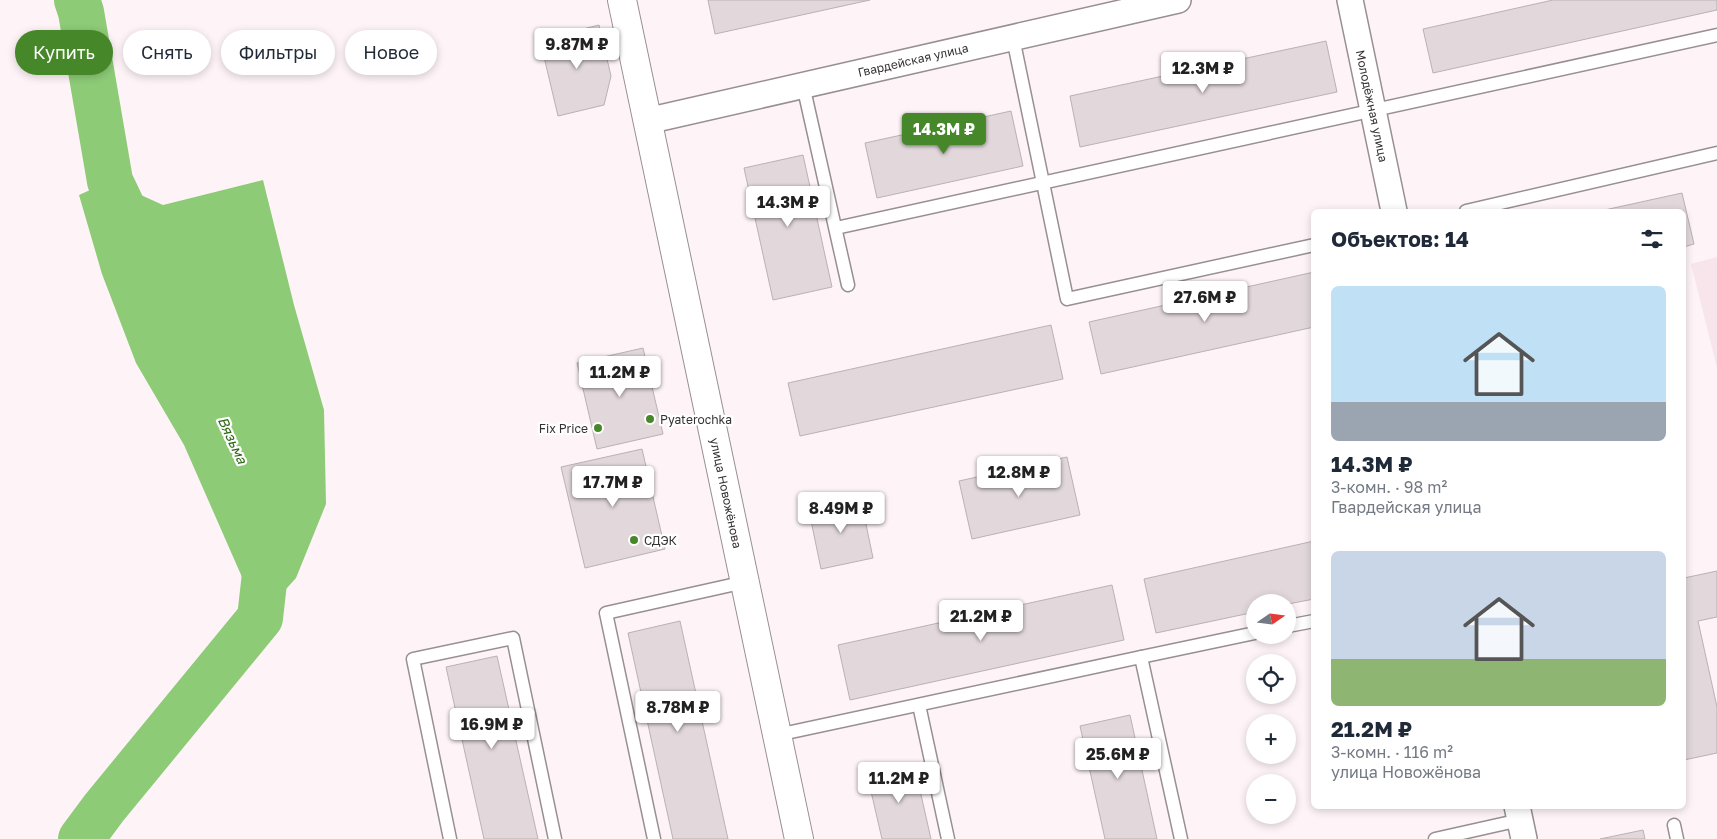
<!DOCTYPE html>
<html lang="ru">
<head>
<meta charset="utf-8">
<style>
  body { margin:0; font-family:"Golos Text",sans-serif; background:#f2f2f3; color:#1f2937; height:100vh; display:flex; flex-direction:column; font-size:19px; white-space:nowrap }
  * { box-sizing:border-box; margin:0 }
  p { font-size:16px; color:#747a83 }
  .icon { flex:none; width:28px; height:28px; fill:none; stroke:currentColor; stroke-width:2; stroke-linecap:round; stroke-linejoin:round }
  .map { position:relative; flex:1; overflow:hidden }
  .panel { position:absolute; left:1311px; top:209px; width:375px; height:600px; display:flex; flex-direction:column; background:#fff; border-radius:8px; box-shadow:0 2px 8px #0003 }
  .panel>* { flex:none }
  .hud { position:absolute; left:15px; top:30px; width:475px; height:45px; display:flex; gap:10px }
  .needle { width:32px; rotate:76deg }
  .buttons { position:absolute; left:1246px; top:594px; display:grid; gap:10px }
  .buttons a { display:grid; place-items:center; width:50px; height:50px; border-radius:50%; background:#fff; box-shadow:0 2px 8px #0003; font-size:25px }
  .price { position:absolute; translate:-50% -42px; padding:0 11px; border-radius:5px; background:#fff; color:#222; font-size:16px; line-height:32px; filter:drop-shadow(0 1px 2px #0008) }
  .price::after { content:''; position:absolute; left:50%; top:30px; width:15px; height:11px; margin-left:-8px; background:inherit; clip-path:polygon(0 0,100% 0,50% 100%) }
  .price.active { background:#458729; color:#fff }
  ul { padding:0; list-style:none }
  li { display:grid; align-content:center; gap:10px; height:265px; padding:0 20px }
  li span { display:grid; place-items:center; height:155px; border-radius:8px; color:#555 }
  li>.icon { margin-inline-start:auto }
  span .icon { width:90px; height:90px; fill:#fffc; stroke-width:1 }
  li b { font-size:21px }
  h2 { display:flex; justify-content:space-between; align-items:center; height:60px; padding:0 20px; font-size:21px }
  .chip { padding:0 18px; border-radius:22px; background:#fff; box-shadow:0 2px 8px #0003; font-size:18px; line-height:45px }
  .chip.active { background:#458729; color:#fff }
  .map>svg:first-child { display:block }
</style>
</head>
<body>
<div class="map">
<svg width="1717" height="839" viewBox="0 0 1717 839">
  <rect width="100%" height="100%" fill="#fef4f8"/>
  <path fill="#f7e5eb" d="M 1717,257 L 1717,368 L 1691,264 Z"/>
  <path fill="#8dcb77" d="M 263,180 L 294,305 L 324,410 L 326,504 L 296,578 L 260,618 L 184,445 L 136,363 L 102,274 L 79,195 L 110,181 L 163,205 Z"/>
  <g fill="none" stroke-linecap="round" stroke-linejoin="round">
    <g stroke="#8dcb77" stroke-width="46">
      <path d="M 77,0 L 81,12 L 110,181 L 137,238"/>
      <path d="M 81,839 L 104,808 L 260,618 L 267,556"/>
    </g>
  </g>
  <g fill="#e2d8db" stroke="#bab1b4">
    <path d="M 708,0 L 870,0 L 715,34 Z"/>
    <path d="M 1553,0 L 1717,0 L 1717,10 L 1433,73 L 1423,29 Z"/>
    <path d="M 599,25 L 611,76 L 604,105 L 558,116 L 540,40 Z"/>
    <path d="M 1326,41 L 1337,92 L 1080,147 L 1070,96 Z"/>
    <path d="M 1011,111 L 1023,166 L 877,198 L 865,143 Z"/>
    <path d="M 803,155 L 832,287 L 773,300 L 744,168 Z"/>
    <path d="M 1682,193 L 1694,244 L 1684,247 L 1684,211 L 1600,211 Z"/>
    <path d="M 1314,272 L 1314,327 L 1101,374 L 1089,322 Z"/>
    <path d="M 1051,325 L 1063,379 L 800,436 L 788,383 Z"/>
    <path d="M 643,348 L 663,434 L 597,449 L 577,363 Z"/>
    <path d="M 642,449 L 665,549 L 585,568 L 561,467 Z"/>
    <path d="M 1067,457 L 1080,515 L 972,539 L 959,481 Z"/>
    <path d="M 861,500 L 873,558 L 821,569 L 809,511 Z"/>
    <path d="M 1314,541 L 1314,599 L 1288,604 L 1288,602 L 1255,602 L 1255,612 L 1156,633 L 1144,579 Z"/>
    <path d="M 1717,571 L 1717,617 L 1698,621 L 1717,707 L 1717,753 L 1684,760 L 1684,578 Z"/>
    <path d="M 1112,585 L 1124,640 L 850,700 L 838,645 Z"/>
    <path d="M 680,621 L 728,839 L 673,839 L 628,633 Z"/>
    <path d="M 497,656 L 538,839 L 484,839 L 446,667 Z"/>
    <path d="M 1130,715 L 1157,839 L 1105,839 L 1080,726 Z"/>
    <path d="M 914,764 L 931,839 L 882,839 L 867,774 Z"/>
    <path d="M 1643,830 L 1645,839 L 1600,839 Z"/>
  </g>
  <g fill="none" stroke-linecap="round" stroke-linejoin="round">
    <defs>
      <g id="service">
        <path d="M 1013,38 L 1067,299 L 1314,245"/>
        <path d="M 803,85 L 848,285"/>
        <path d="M 1466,211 L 1717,153"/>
        <path d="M 836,228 L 1717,35"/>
        <path d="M 1288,626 L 1314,621"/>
        <path d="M 1141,657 L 1255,633"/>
        <path d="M 919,705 L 948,839"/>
        <path d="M 777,735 L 1141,657 L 1181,839"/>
        <path d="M 1674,825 L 1677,839"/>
        <path d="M 450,839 L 413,659 L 513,638 L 555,839"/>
        <path d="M 654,839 L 606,613 L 745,582"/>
        <path d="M 1435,839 L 1520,820"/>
      </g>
      <g id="minor">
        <path d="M 1350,0 L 1394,211"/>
        <path d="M 647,121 L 1178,0"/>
        <path d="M 1517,806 L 1524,839"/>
      </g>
      <path id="tertiary" d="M 622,0 L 799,839"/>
    </defs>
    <use href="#service" stroke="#988f92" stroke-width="15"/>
    <use href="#minor" stroke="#988f92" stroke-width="28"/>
    <use href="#tertiary" stroke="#988f92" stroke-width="30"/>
    <use href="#service" stroke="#fff" stroke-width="12"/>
    <use href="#minor" stroke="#fff" stroke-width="25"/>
    <use href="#tertiary" stroke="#fff" stroke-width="28"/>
  </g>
  <g fill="#458729" stroke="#fff" stroke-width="2">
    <circle cx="650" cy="419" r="5"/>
    <circle cx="598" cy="428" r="5"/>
    <circle cx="634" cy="540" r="5"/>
  </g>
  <g text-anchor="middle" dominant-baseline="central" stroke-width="4.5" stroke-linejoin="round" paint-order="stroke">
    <g font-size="12" fill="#353233" stroke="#fff">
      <text transform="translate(913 60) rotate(-13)">Гвардейская улица</text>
      <text transform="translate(1372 106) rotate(78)">Молодёжная улица</text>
      <text transform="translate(726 493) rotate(78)">улица Новожёнова</text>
    </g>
    <g font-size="12" fill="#353233" stroke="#fff" text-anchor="start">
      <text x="660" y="419">Pyaterochka</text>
      <text x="588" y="428" text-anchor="end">Fix Price</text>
      <text x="644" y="540">СДЭК</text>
    </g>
    <g font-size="14" font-style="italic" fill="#2e6713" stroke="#fff">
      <text transform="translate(233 440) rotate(65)">Вязьма</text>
    </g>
  </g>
</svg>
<div class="buttons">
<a><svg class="needle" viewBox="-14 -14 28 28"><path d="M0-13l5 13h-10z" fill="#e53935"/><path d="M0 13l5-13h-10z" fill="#747a83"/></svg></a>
<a><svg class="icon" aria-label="locate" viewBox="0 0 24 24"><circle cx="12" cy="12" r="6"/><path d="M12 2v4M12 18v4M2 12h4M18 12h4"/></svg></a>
<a>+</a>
<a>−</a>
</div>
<b class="price" style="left:577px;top:70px">9.87M ₽</b>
<b class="price" style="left:1203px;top:94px">12.3M ₽</b>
<b class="price active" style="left:944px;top:155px">14.3M ₽</b>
<b class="price" style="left:788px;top:228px">14.3M ₽</b>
<b class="price" style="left:1205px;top:323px">27.6M ₽</b>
<b class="price" style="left:620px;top:398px">11.2M ₽</b>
<b class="price" style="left:1019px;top:498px">12.8M ₽</b>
<b class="price" style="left:613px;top:508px">17.7M ₽</b>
<b class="price" style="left:841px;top:534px">8.49M ₽</b>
<b class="price" style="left:981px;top:642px">21.2M ₽</b>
<b class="price" style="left:678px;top:733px">8.78M ₽</b>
<b class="price" style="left:492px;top:750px">16.9M ₽</b>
<b class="price" style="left:1118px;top:780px">25.6M ₽</b>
<b class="price" style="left:899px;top:804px">11.2M ₽</b>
<div class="hud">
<a class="chip active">Купить</a>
<a class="chip">Снять</a>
<a class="chip">Фильтры</a>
<a class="chip">Новое</a>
</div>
<section class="panel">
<h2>Объектов: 14<svg class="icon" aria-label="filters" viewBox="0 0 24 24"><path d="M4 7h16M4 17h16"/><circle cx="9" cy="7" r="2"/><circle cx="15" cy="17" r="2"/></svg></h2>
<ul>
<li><span style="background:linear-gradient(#bfe0f5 75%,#9aa5b1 0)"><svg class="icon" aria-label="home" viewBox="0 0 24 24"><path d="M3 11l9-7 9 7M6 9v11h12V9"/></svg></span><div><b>14.3M ₽</b><p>3-комн. · 98 m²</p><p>Гвардейская улица</p></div></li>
<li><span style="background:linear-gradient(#c9d6e8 70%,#8fb573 0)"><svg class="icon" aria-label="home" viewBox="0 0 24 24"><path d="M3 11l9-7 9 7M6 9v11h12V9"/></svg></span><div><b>21.2M ₽</b><p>3-комн. · 116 m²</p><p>улица Новожёнова</p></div></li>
</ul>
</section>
</div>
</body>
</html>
